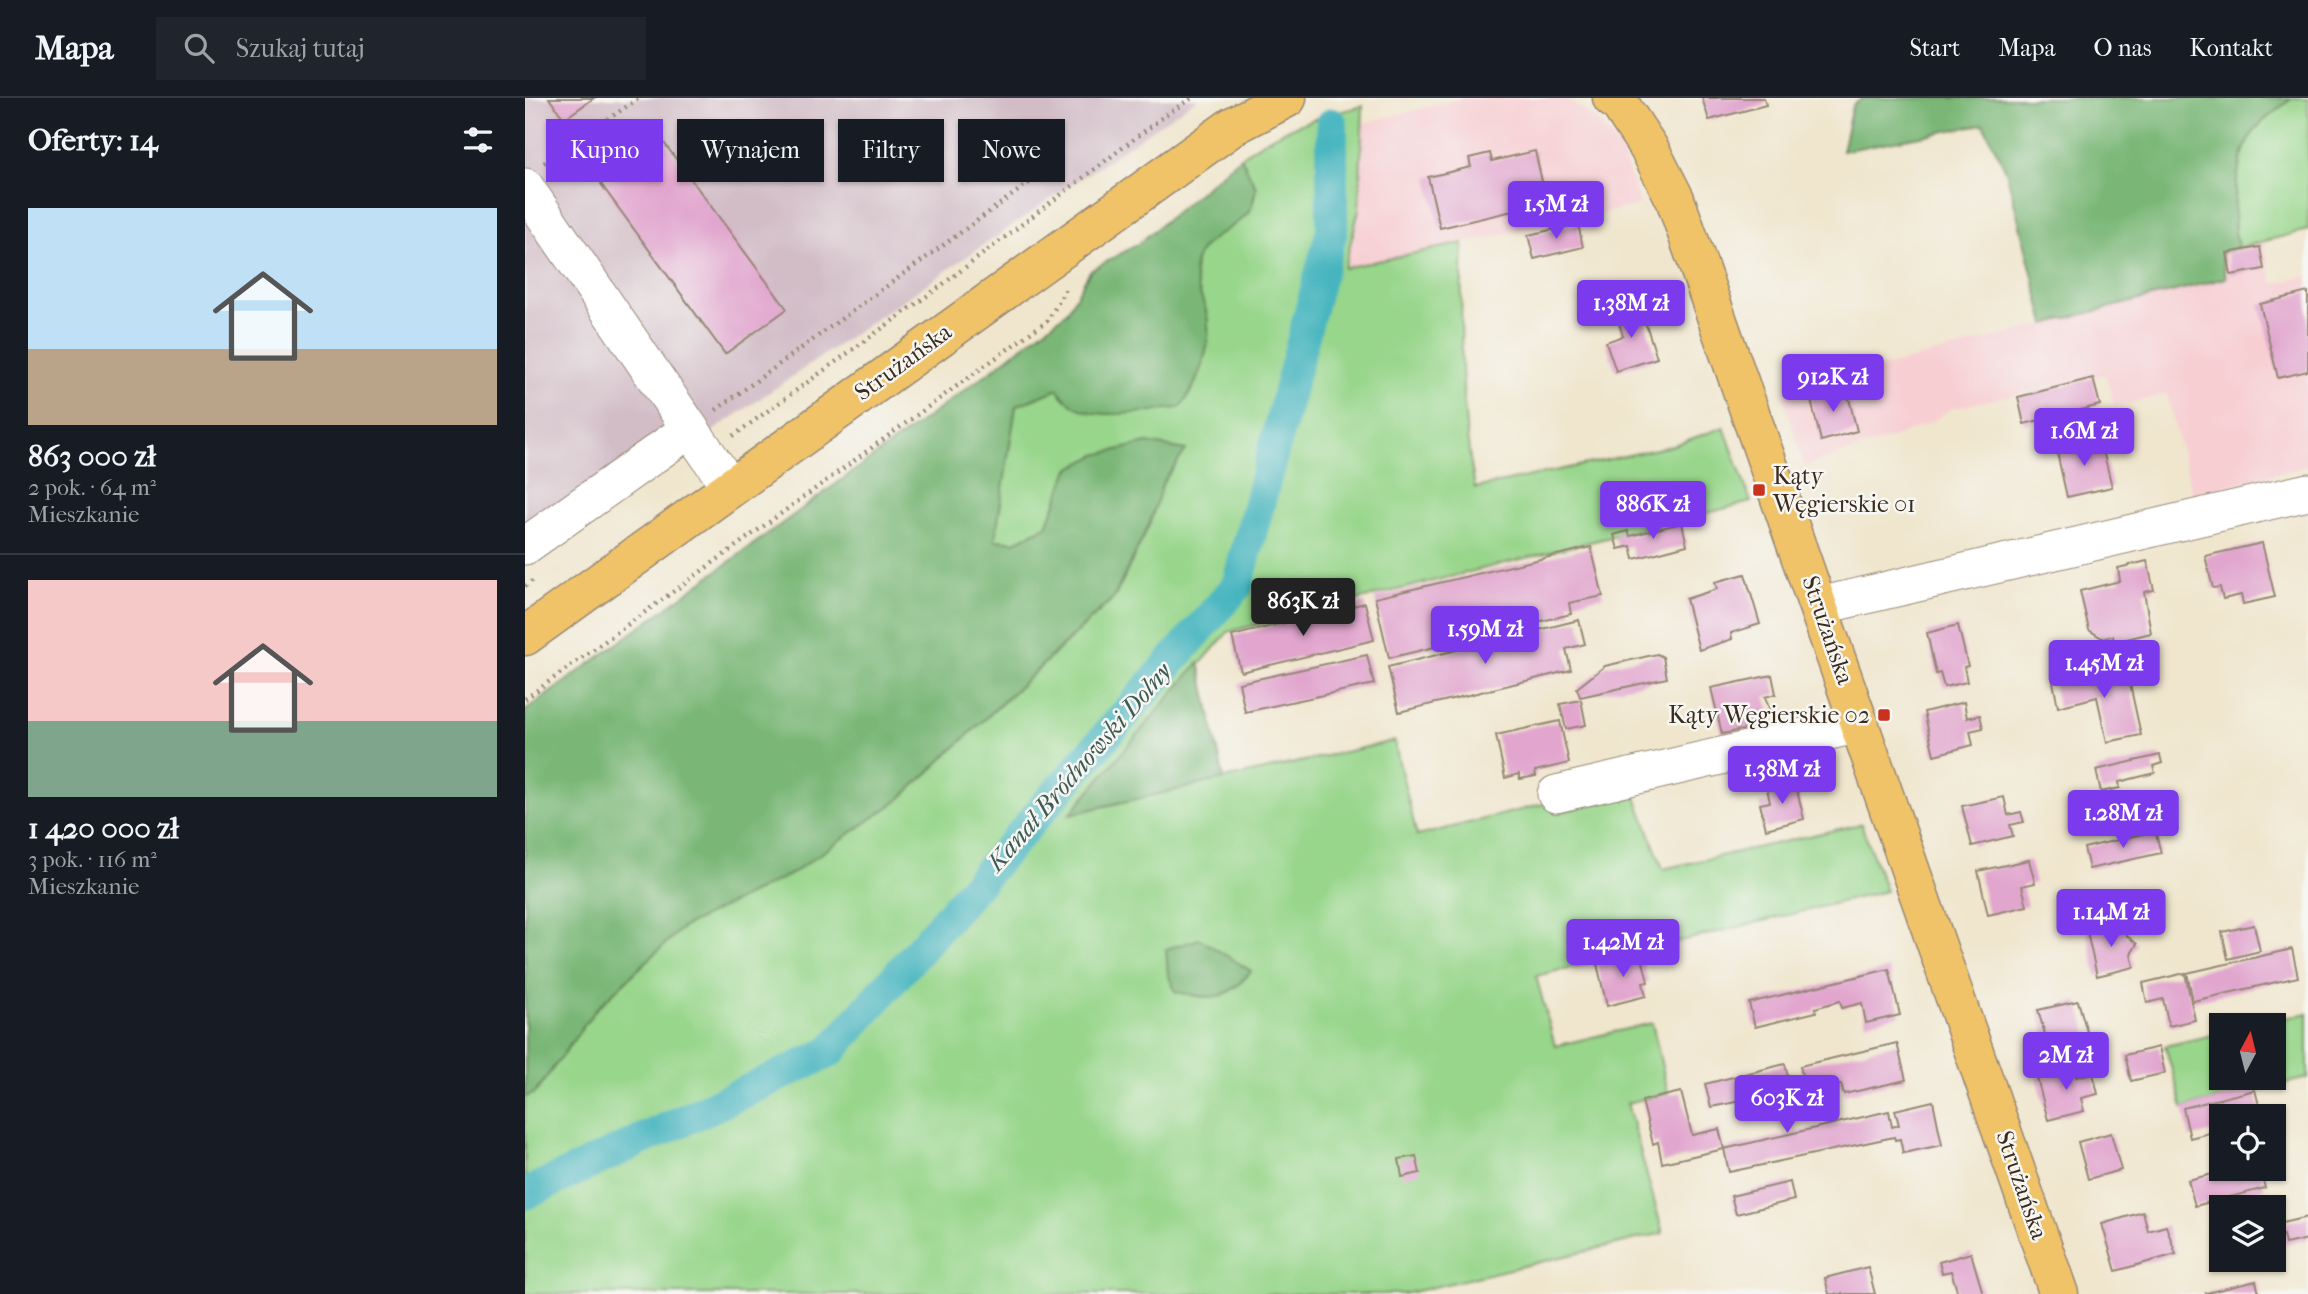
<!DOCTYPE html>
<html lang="pl">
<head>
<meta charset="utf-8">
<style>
  body { margin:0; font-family:"IM FELL French Canon",serif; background:#20242c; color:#f1f3f6; height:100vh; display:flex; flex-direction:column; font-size:26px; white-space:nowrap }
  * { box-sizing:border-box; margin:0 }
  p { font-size:23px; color:#9ea1a6 }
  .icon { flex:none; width:38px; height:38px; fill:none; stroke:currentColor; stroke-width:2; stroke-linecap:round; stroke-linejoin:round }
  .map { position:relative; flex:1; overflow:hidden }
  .details { display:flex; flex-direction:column; background:#171b24; width:525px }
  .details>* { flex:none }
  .banner { position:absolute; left:21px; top:21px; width:665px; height:63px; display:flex; gap:14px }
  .needle { width:46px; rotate:7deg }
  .tools { position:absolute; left:1684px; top:915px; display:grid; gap:14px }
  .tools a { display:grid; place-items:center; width:77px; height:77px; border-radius:0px; background:#171b24; box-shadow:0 2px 5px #0004; font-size:35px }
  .price { position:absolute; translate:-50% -60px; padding:0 16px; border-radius:7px; background:#7c3aed; color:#fff; font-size:23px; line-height:46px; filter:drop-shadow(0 2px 4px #0008) }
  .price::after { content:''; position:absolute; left:50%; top:42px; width:21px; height:16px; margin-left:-10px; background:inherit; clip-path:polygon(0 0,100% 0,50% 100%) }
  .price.selected { background:#222; color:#fff }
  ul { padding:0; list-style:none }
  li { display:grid; align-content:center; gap:14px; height:371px; padding:0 28px }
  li+li { border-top:2px solid #363941 }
  li span { display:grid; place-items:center; height:217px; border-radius:0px; color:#555 }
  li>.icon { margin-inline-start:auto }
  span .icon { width:126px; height:126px; fill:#fffc; stroke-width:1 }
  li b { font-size:30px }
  h2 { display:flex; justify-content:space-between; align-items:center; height:84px; padding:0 28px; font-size:30px }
  .tag { padding:0 24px; border-radius:0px; background:#171b24; box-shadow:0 2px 5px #0004; font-size:24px; line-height:63px }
  .tag.selected { background:#7c3aed; color:#fff }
  header { display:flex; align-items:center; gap:42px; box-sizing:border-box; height:98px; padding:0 35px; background:#171b24; border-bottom:2px solid #363941 }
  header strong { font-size:33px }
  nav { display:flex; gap:38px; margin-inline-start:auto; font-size:24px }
  .search { width:490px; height:63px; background:#20242c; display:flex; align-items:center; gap:18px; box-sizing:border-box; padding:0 24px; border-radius:0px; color:#9ea1a6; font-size:26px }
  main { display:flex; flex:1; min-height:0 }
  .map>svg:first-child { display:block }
</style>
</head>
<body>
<header>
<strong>Mapa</strong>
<div class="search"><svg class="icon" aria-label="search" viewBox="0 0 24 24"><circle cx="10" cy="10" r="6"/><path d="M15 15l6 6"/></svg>Szukaj tutaj</div>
<nav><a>Start</a><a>Mapa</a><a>O nas</a><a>Kontakt</a></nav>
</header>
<main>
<section class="details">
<h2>Oferty: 14<svg class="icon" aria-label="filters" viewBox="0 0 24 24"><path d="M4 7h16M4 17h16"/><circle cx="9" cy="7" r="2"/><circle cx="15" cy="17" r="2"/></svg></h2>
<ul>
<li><span style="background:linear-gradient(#bfe0f5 65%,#b9a48a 0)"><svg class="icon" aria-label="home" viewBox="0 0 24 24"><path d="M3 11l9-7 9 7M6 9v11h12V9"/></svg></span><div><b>863 000 zł</b><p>2 pok. · 64 m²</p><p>Mieszkanie</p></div></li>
<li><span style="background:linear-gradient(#f6c9c9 65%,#7fa58c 0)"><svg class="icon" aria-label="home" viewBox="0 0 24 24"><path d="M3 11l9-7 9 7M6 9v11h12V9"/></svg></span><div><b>1 420 000 zł</b><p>3 pok. · 116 m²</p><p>Mieszkanie</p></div></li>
</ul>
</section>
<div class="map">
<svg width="1783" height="1196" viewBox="0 0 1783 1196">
  <rect width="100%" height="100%" fill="#f6f6f2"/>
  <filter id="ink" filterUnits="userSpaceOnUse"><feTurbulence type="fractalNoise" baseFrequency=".0143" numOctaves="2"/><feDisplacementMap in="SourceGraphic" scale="14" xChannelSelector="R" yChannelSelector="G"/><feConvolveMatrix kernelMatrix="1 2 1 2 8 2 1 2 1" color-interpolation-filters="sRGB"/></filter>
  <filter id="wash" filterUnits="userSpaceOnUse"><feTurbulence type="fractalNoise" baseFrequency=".00686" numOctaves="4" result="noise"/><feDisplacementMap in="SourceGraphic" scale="28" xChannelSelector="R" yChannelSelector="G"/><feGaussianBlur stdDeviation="1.57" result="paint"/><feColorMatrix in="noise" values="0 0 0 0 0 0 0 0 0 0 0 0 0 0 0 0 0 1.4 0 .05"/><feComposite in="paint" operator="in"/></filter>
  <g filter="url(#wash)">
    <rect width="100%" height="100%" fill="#f0e6ce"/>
    <g fill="#f7cfd3">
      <path d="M 937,0 L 1039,0 L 1067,17 L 1095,50 L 1115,107 L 819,171 L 834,112 L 835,26 Z"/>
      <path d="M 1739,143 L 1748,186 L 1783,178 L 1783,368 L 1667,396 L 1642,296 L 1589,309 L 1581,276 L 1425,311 L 1407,324 L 1370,339 L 1279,368 L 1257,295 L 1700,180 L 1696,153 Z"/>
    </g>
    <path fill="#d2bdc7" d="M 0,0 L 673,0 L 0,462 Z"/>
    <g fill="#98d68b" stroke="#6a8054" stroke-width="2">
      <path d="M 1767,0 L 1783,0 L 1783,132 L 1713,150 C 1705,121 1710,56 1730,32 C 1739,20 1756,10 1767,0 Z"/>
      <path d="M 838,8 L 834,112 L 819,170 L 938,145 C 935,228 934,308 950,390 L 1146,348 L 1199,329 L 1226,404 L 703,534 L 546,715 L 869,643 L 892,738 L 1027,704 L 1030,715 L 1110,697 L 1138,771 L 1336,726 L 1361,793 L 1011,878 L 1030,948 L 1127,925 L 1143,995 L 1102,1005 L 1138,1135 L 879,1196 L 0,1196 L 0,999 L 10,995 L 71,911 L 158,829 L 266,776 L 375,701 L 590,499 L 624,427 L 638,384 L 660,352 L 544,371 L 522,428 L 490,444 L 469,442 L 491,308 L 533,291 L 568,315 L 655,309 C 674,285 689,245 681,213 C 677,198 667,183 670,166 C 674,140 707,133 723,115 C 728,110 729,98 731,90 L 716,59 C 752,31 793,18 838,8 Z"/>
      <path d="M 1783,915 L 1783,980 L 1658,1010 L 1640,948 L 1696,935 L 1696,980 L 1748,980 L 1748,928 L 1730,927 Z"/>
    </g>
    <g fill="#7ab777" stroke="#5a704a" stroke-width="2">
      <path d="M 1338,0 L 1767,0 C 1755,10 1739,20 1730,32 C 1710,56 1705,121 1713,150 L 1696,154 L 1701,180 L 1520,226 L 1481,72 L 1458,26 L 1317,53 L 1327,8 Z"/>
      <path d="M 716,59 L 731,90 C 729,98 728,110 723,115 C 707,133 674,141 670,167 C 667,183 677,198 681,213 C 689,245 674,285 655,310 C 619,312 555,331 533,291 L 491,308 L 470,442 L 490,444 L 522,428 L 544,371 L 571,357 L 622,345 L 661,352 L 638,384 L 624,427 L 589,499 L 375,701 L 266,776 L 158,829 L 71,911 L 10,995 L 0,999 L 0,613 L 470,270 L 542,214 L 565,173 L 613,146 Z"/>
      <path d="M 674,564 L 699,681 L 545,716 Z"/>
      <path d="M 675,841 L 726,873 C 700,905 687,901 651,894 L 643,877 L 641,851 Z"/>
    </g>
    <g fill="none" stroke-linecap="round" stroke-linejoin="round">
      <path stroke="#46b5bf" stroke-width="32" d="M 0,1096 L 305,954 L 712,488 L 807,132 L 807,26"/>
    </g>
    <g id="blocks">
      <g fill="#e1a5ce">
        <path d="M 24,0 L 69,0 L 39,21 Z"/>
        <path d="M 1177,0 L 1239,0 L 1241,7 L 1184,22 Z"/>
        <path d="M 137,42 L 262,211 L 200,256 L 76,86 Z"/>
        <path d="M 1010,53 L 1022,105 L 915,130 L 903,79 L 946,69 L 944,60 L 965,55 L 967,63 Z"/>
        <path d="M 1053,126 L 1058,149 L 1009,161 L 1003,137 Z"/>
        <path d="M 1735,149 L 1739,171 L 1706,177 L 1702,155 Z"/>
        <path d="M 1783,194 L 1783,273 L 1753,280 L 1735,206 Z"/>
        <path d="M 1114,205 L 1132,260 L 1091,273 L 1081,244 L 1098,238 L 1090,213 Z"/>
        <path d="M 1568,280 L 1575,307 L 1499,326 L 1493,299 Z"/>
        <path d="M 1321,289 L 1332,333 L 1296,343 L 1285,298 Z"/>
        <path d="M 1575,340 L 1587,389 L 1542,399 L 1531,350 Z"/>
        <path d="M 1157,425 L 1162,447 L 1109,461 L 1106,448 L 1093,451 L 1089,437 L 1103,433 L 1105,438 Z"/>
        <path d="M 1737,445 L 1750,499 L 1718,506 L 1716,497 L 1698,501 L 1695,489 L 1688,490 L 1680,458 Z"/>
        <path d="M 1066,449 L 1078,498 L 1044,505 L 1046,516 L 864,560 L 850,500 Z"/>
        <path d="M 1622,463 L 1629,492 L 1619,494 L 1626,535 L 1589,544 L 1588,538 L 1577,540 L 1564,532 L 1555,493 L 1595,483 L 1593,470 Z"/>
        <path d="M 1220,476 L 1235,526 L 1206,535 L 1207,541 L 1174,552 L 1161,501 L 1192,491 L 1190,484 Z"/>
        <path d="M 840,505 L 849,542 L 716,574 L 707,538 Z"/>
        <path d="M 1054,522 L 1060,546 L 1041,551 L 1046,572 L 874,614 L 863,569 Z"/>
        <path d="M 1433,527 L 1443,568 L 1439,569 L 1442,584 L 1419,589 L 1415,575 L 1411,576 L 1402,535 Z"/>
        <path d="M 1132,556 L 1138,559 L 1142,580 L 1055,599 L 1052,590 L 1080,568 Z"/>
        <path d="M 842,557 L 849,586 L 720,614 L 714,585 Z"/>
        <path d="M 1601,568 L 1616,637 L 1582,644 L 1572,599 L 1533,609 L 1528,584 Z"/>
        <path d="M 1247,577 L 1251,596 L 1240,599 L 1249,624 L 1238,627 L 1235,632 L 1226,634 L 1221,631 L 1197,636 L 1186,590 Z"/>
        <path d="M 1056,602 L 1061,627 L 1041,631 L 1035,606 Z"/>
        <path d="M 1439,604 L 1442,620 L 1455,617 L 1458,630 L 1445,633 L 1448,647 L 1409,657 L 1399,614 Z"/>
        <path d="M 1035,623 L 1044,665 L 1010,673 L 1011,678 L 995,681 L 994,676 L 980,680 L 971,637 Z"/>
        <path d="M 1635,657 L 1637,665 L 1628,668 L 1630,675 L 1594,684 L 1595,690 L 1576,694 L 1571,672 Z"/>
        <path d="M 1270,684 L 1279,721 L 1241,731 L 1235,706 L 1245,704 L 1242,691 Z"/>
        <path d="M 1479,699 L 1483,717 L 1496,714 L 1499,724 L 1485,727 L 1488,738 L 1447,748 L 1437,708 Z"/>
        <path d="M 1630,733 L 1636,755 L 1564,771 L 1559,750 Z"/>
        <path d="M 1504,762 L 1510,785 L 1497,788 L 1502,808 L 1463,817 L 1453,773 Z"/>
        <path d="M 1599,825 L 1602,838 L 1612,846 L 1606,856 L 1609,869 L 1572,878 L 1562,834 Z"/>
        <path d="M 1729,827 L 1735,853 L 1703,861 L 1697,834 Z"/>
        <path d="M 1767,851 L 1773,879 L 1668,903 L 1662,875 Z"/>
        <path d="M 1116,855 L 1123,884 L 1118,885 L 1121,898 L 1082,908 L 1072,866 Z"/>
        <path d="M 1364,871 L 1375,917 L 1341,925 L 1337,905 L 1317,910 L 1315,903 L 1290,910 L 1291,914 L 1230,929 L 1224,905 Z"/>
        <path d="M 1660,875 L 1670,922 L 1644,928 L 1638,901 L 1622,905 L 1618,885 Z"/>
        <path d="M 1553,903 L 1563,937 L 1523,947 L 1513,912 Z"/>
        <path d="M 1372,945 L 1381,982 L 1319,996 L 1316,986 L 1281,994 L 1275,968 Z"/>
        <path d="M 1634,949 L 1640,975 L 1606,983 L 1600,957 Z"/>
        <path d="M 1260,966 L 1264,983 L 1244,988 L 1246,997 L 1186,1009 L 1180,986 Z"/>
        <path d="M 1549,969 L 1551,979 L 1568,975 L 1573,996 L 1556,1000 L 1559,1013 L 1523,1022 L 1512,980 Z"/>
        <path d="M 1730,992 L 1737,1018 L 1696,1018 L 1696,1032 L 1665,1040 L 1658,1010 Z"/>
        <path d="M 1156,994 L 1167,1037 L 1194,1031 L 1199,1051 L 1364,1013 L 1367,1029 L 1374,1027 L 1370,1012 L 1408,1003 L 1417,1047 L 1378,1055 L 1375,1041 L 1370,1042 L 1369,1039 L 1204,1074 L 1199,1051 L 1137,1065 L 1133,1044 L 1128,1046 L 1117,1003 Z"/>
        <path d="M 1586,1035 L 1596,1072 L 1563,1081 L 1553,1044 Z"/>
        <path d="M 891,1058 L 895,1075 L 877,1079 L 874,1061 Z"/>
        <path d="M 1708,1071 L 1735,1071 L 1740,1090 L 1670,1108 L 1663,1082 Z"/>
        <path d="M 1265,1084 L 1269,1102 L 1211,1116 L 1206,1098 Z"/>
        <path d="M 1618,1114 L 1623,1133 L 1641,1128 L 1651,1156 L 1591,1173 L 1577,1126 Z"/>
        <path d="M 1783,1119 L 1783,1141 L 1760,1146 L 1758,1137 L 1748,1139 L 1748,1127 Z"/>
        <path d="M 1446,1155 L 1458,1196 L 1433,1196 L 1426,1173 L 1417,1175 L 1414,1164 Z"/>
        <path d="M 1343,1169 L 1350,1196 L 1304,1196 L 1300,1180 Z"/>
        <path d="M 1731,1183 L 1734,1196 L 1682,1196 L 1681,1195 Z"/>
      </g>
    </g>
  </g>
  <g filter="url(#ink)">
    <use href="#blocks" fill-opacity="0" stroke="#968876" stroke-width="2"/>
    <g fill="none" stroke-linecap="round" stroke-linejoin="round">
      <defs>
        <g id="minor">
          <path d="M 0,89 L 205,389"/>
          <path d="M 0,448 L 165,331"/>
          <path d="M 1294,508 L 1783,394"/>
          <path d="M 1031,696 L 1335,626"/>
        </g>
        <g id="major">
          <path d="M 1087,0 L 1094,5 L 1125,52 L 1150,101 L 1534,1196"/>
          <path d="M 0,538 L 708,28 L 762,0"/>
        </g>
      </defs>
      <use href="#minor" stroke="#968876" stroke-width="39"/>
      <use href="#major" stroke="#968876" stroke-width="41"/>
      <g stroke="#968876" stroke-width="4.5" stroke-dasharray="2 5" stroke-linecap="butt">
        <path d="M 19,65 L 114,0"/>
        <path d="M 191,312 L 537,61"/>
        <path d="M 208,338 L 413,190 L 642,16 L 667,0"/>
        <path d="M 0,488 L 11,480"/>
        <path d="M 0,601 L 523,222 L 541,191"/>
      </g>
      <use href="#minor" stroke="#fff" stroke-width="37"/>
      <use href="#major" stroke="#f1c369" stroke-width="38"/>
    </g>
  </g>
  <g fill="#c8321e" stroke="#f6f6f2" stroke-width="2.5">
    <rect x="1227" y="385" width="14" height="14" rx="3.5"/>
    <rect x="1352" y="610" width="14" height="14" rx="3.5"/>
  </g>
  <g text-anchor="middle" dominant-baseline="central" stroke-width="5" stroke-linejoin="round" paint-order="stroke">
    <g font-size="24" fill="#3b2a1e" stroke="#f6f6f2">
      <text transform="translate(378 264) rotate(-36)">Strużańska</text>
      <text transform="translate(1303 532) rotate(71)">Strużańska</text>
      <text transform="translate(1497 1087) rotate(71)">Strużańska</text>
    </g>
    <g font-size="24" fill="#3b2a1e" stroke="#f6f6f2" text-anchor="start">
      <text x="1248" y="378">Kąty<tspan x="1248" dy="28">Węgierskie 01</tspan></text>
      <text x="1345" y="617" text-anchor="end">Kąty Węgierskie 02</text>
    </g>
    <g font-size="26" font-style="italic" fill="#3f5b56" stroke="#f6f6f2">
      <text transform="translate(554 669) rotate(-49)">Kanał Bródnowski Dolny</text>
    </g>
  </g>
</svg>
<div class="tools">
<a><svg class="needle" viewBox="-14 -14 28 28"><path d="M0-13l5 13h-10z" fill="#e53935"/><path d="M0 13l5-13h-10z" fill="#9ea1a6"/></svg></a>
<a><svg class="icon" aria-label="locate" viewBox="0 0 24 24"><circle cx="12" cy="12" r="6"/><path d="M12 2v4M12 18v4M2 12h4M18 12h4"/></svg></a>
<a><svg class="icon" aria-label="layers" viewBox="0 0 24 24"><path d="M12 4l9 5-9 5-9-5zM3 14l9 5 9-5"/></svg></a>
</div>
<b class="price" style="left:1031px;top:143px">1.5M zł</b>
<b class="price" style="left:1106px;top:242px">1.38M zł</b>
<b class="price" style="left:1308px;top:316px">912K zł</b>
<b class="price" style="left:1559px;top:370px">1.6M zł</b>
<b class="price" style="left:1128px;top:443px">886K zł</b>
<b class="price selected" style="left:778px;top:540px">863K zł</b>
<b class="price" style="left:960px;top:568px">1.59M zł</b>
<b class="price" style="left:1579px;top:602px">1.45M zł</b>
<b class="price" style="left:1257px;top:708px">1.38M zł</b>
<b class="price" style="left:1598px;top:752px">1.28M zł</b>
<b class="price" style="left:1586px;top:851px">1.14M zł</b>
<b class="price" style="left:1098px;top:881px">1.42M zł</b>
<b class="price" style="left:1541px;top:994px">2M zł</b>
<b class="price" style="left:1262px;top:1037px">603K zł</b>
<div class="banner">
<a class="tag selected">Kupno</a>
<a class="tag">Wynajem</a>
<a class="tag">Filtry</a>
<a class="tag">Nowe</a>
</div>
</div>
</main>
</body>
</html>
